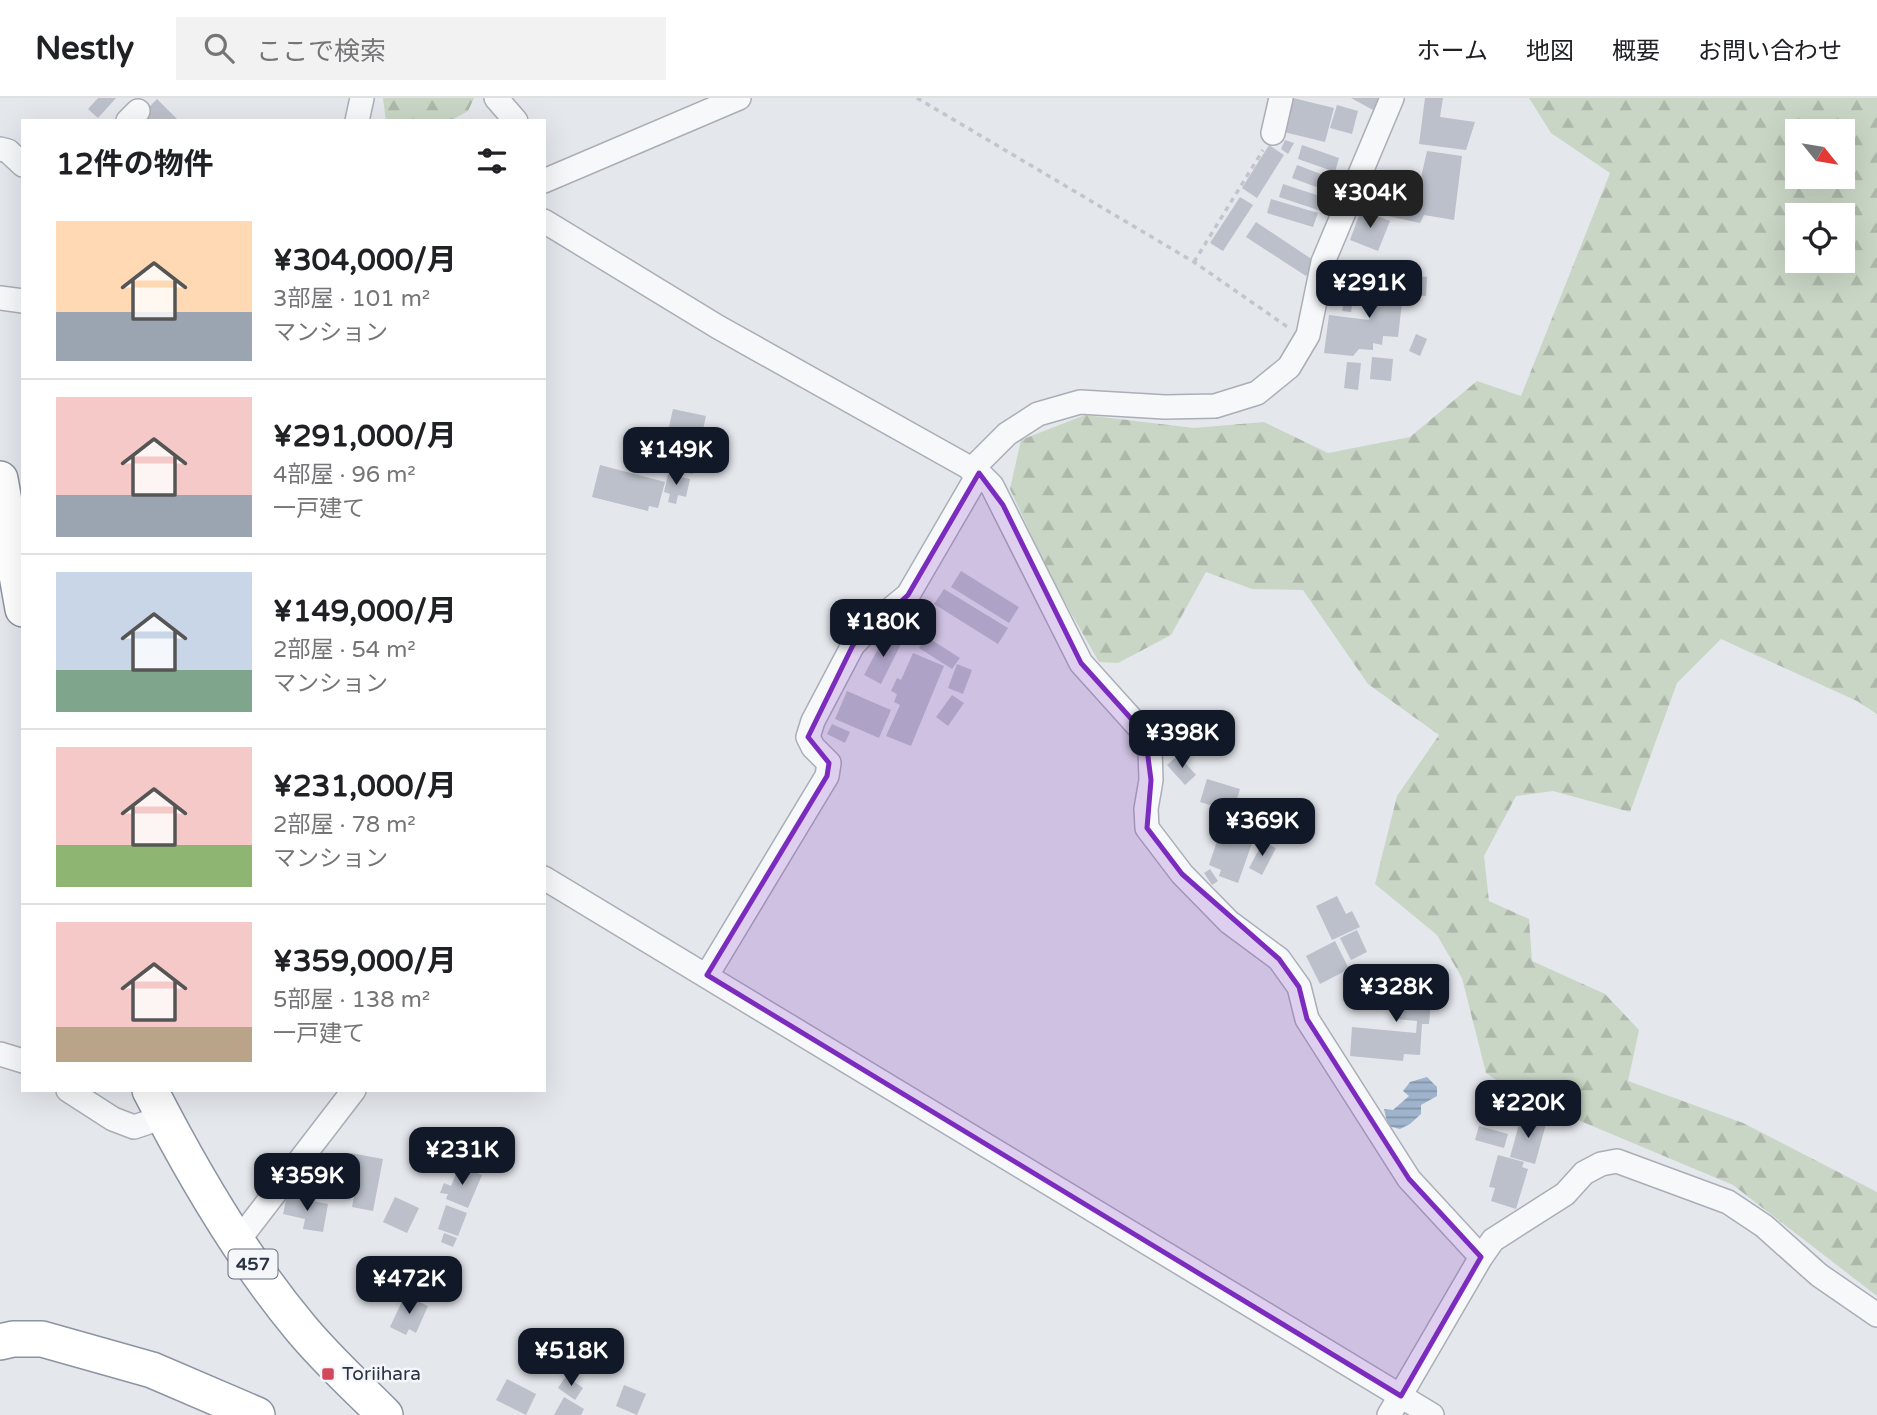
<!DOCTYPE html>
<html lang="ja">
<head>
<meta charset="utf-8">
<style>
  body { margin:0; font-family:"Varela Round","Noto Sans JP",sans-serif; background:#f2f2f2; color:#202124; height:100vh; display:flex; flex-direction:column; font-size:26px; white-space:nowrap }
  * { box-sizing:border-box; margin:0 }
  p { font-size:23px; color:#757577 }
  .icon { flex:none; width:38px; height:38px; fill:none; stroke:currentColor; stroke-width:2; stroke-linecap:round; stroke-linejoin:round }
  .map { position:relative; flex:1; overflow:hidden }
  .sheet { position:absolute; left:21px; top:21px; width:525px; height:973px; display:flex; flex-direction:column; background:#fff; border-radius:0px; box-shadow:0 7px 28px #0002 }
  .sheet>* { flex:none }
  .needle { width:46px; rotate:120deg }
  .controls { position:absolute; left:1785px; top:21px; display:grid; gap:14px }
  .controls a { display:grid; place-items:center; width:70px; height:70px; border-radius:0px; background:#fff; box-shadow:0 7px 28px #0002; font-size:35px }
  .price { position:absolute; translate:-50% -60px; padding:0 16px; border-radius:14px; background:#111827; color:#fff; font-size:23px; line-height:46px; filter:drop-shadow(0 2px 4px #0008) }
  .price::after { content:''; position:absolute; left:50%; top:42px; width:21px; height:16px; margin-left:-10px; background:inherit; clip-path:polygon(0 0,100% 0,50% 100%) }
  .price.active { background:#222; color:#fff }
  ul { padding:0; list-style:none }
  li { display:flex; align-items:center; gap:21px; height:175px; padding:0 35px }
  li+li { border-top:2px solid #e0e0e0 }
  li span { display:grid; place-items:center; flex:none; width:196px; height:140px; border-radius:0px; color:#555 }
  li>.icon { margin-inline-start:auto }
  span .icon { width:84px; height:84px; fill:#fffc; stroke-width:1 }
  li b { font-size:30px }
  h2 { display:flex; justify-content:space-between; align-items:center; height:84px; padding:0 35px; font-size:30px }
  header { display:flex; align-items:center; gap:42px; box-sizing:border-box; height:98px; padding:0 35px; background:#fff; border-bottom:2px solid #e0e0e0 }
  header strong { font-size:33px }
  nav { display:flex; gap:38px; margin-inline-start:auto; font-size:24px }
  .search { width:490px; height:63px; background:#f2f2f2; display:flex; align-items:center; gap:18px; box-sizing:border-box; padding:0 24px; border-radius:0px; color:#757577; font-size:26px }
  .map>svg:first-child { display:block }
</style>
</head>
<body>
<header>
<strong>Nestly</strong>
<div class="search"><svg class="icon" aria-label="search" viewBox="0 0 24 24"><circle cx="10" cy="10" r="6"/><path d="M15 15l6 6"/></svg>ここで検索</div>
<nav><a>ホーム</a><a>地図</a><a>概要</a><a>お問い合わせ</a></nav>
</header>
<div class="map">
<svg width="1877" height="1317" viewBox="0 0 1877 1317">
  <defs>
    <pattern id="forest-firs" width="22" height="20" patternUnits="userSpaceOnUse" patternTransform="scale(1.75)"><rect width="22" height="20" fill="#c9d6c5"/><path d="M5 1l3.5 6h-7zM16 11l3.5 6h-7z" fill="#adb8ab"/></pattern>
    <pattern id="water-rules" width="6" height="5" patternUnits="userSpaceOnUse" patternTransform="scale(1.75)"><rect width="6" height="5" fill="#9fb4cc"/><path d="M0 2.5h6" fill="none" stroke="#8293a7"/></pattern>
  </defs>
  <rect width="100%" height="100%" fill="#e4e7ec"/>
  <g fill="url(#forest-firs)" fill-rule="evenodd">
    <path d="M 383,0 L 474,0 L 468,13 L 450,23 L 386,23 Z"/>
    <path d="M 1529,0 L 1877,0 L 1877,616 L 1857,603 L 1721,541 L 1677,585 L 1630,714 L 1553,693 L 1516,698 L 1484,758 L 1489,803 L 1529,821 L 1532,863 L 1605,896 L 1639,932 L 1628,983 L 1743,1025 L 1877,1094 L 1877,1198 L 1733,1087 L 1578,1022 L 1552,1020 L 1486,975 L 1462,880 L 1437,837 L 1375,786 L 1397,698 L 1439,637 L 1368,586 L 1303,492 L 1252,491 L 1206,474 L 1171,537 L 1118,565 L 1099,564 L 1050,478 L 1010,391 L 1021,342 L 1085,317 L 1194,330 L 1264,324 L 1328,355 L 1410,339 L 1477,283 L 1521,298 L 1610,75 L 1551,35 ZM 1797,33 L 1843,33 L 1843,79 L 1797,79 ZM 1797,117 L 1843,117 L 1843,163 L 1797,163 Z"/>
  </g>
  <path fill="url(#water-rules)" d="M 1427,979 L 1437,989 L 1437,998 L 1421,1007 L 1421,1016 L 1410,1026 L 1400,1031 L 1388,1028 L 1384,1011 L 1393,1012 L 1409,998 L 1403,993 L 1410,984 Z"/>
  <g fill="#bbc0ca">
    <path d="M 98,0 L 116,0 L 98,20 L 88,11 Z"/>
    <path d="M 1293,0 L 1334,10 L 1325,44 L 1284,34 Z"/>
    <path d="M 1351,0 L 1380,0 L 1373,12 Z"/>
    <path d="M 1425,0 L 1443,0 L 1440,19 L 1475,24 L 1466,52 L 1419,46 Z"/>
    <path d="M 157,1 L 179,23 L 136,23 Z"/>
    <path d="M 1337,7 L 1358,13 L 1352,36 L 1330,30 Z"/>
    <path d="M 1285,42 L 1294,45 L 1288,56 L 1281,51 Z"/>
    <path d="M 1269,47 L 1284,57 L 1257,100 L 1242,90 Z"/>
    <path d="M 1302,47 L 1339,60 L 1335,74 L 1298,61 Z"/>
    <path d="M 1427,53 L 1462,58 L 1454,122 L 1424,117 L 1420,125 L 1370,114 L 1373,97 L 1383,98 L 1385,89 L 1418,93 Z"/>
    <path d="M 1297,67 L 1334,81 L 1330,94 L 1292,80 Z"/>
    <path d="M 1283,86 L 1329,101 L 1324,114 L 1279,99 Z"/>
    <path d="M 1240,99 L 1253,107 L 1223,153 L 1210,145 Z"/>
    <path d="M 1271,101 L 1318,115 L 1313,129 L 1267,115 Z"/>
    <path d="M 1361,112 L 1390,123 L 1378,153 L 1350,142 Z"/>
    <path d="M 1256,124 L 1316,164 L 1306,178 L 1246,139 Z"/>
    <path d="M 1375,176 L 1405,179 L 1398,239 L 1383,238 L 1382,247 L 1373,245 L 1373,252 L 1359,251 L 1353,258 L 1324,255 L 1329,217 L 1369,222 Z"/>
    <path d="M 1412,178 L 1427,179 L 1426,198 L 1410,197 Z"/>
    <path d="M 1346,195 L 1354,197 L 1351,214 L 1342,213 Z"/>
    <path d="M 1416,236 L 1427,241 L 1420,258 L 1409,253 Z"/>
    <path d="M 1372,259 L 1393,261 L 1391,283 L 1370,281 Z"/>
    <path d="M 1347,264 L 1361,265 L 1358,292 L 1344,290 Z"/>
    <path d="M 673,311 L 706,318 L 693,376 L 660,369 Z"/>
    <path d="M 600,367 L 665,384 L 658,410 L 649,408 L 648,413 L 592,399 Z"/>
    <path d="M 668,376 L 690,381 L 686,399 L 678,397 L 676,406 L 668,404 L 670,396 L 664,394 Z"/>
    <path d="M 961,473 L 1019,509 L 1009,525 L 951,489 Z"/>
    <path d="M 944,491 L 1008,530 L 998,546 L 934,506 Z"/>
    <path d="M 886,536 L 902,544 L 881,586 L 864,577 Z"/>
    <path d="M 927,539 L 960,560 L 952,571 L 919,550 Z"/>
    <path d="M 913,555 L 944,568 L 911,648 L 886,638 L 900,607 L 894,604 L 897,596 L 891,593 L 897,580 L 901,582 Z"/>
    <path d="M 957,566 L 972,572 L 963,596 L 948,590 Z"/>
    <path d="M 847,593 L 891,612 L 879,640 L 835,621 Z"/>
    <path d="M 952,597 L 964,605 L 948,628 L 936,619 Z"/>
    <path d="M 832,626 L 850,634 L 845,645 L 827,636 Z"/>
    <path d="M 1178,657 L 1196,677 L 1185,687 L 1167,667 Z"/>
    <path d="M 1207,681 L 1240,691 L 1233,714 L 1200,704 Z"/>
    <path d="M 1225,719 L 1257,731 L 1238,785 L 1219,778 L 1221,772 L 1209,767 Z"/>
    <path d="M 1263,744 L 1276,750 L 1262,777 L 1249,770 Z"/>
    <path d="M 1210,771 L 1218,783 L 1212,787 L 1204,775 Z"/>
    <path d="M 1337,798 L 1346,816 L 1352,813 L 1360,829 L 1332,842 L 1316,808 Z"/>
    <path d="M 1357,832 L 1367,854 L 1351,862 L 1340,840 Z"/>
    <path d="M 1335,843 L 1349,871 L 1320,886 L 1306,858 Z"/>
    <path d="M 1393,876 L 1426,879 L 1424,901 L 1431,904 L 1429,926 L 1422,926 L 1420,957 L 1404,956 L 1403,963 L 1350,958 L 1352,929 L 1416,935 L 1417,923 L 1396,921 L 1397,910 L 1390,909 Z"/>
    <path d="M 1521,1019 L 1546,1026 L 1535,1066 L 1510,1059 Z"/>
    <path d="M 1479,1028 L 1508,1036 L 1504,1050 L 1475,1042 Z"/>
    <rect x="436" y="1044" width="14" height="10"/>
    <path d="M 351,1055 L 383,1061 L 373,1113 L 352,1109 L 355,1093 L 344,1091 Z"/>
    <path d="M 1498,1057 L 1524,1064 L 1522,1069 L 1528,1071 L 1516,1111 L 1491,1103 L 1495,1090 L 1489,1089 Z"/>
    <path d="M 459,1068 L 482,1077 L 468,1110 L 446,1101 L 448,1096 L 440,1095 L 444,1085 L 451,1088 Z"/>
    <path d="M 287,1098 L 328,1106 L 323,1134 L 303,1131 L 305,1121 L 283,1116 Z"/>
    <path d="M 395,1099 L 419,1110 L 407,1135 L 383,1124 Z"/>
    <path d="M 446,1107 L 467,1115 L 458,1138 L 438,1131 Z"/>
    <path d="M 444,1135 L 457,1140 L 453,1149 L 441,1144 Z"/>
    <path d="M 404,1169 L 423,1179 L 413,1198 L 394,1187 Z"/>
    <path d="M 405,1197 L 428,1208 L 416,1235 L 409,1231 L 406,1237 L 390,1229 Z"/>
    <path d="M 566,1278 L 583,1290 L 575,1302 L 558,1290 Z"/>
    <path d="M 507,1281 L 536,1296 L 526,1317 L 496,1302 Z"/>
    <path d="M 624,1287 L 646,1296 L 637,1317 L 616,1308 Z"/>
    <path d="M 564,1299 L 584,1311 L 581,1317 L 554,1317 Z"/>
  </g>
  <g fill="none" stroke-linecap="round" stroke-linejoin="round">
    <defs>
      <g id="minor">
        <path d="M 496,0 L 516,23"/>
        <path d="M 128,23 L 138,13"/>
        <path d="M 357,23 L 362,0"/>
        <path d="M 1273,35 L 1281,0"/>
        <path d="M 0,51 L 8,53 L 23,67"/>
        <path d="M 544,83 L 739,0"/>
        <path d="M 544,123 L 718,229 L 979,375 L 992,388 L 1081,565 L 1145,636 L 1150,651 L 1151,682 L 1146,711 L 1147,730 L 1182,776 L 1229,824 L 1279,861 L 1299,889 L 1307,921 L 1409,1081 L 1481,1159"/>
        <path d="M 0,200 L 23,203"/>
        <path d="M 971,372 L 1007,336 L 1038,316 L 1080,304 L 1165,309 L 1215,308 L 1257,295 L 1289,269 L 1308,237 L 1323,164 L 1392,0"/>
        <path d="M 544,780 L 1432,1317"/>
        <path d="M 707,877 L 827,678 L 829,665 L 813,649 L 808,639 L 813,623 L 853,547 L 874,525 L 908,497 L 979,375"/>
        <path d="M 0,956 L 23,963"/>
        <path d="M 68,992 L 113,1021 L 134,1029 L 164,1019"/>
        <path d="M 238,1143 L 354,992"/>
        <path d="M 1389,1317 L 1481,1159 L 1493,1142 L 1565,1096 L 1584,1075 L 1601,1066 L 1617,1063 L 1728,1104 L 1764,1128 L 1819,1177 L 1877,1217"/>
      </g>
      <g id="highway">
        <path d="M 0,381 L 23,511"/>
        <path d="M 150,992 C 192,1074 240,1157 299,1228 C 325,1260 356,1288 385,1317"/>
        <path d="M 0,1244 L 13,1241 L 42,1241 L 152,1272 L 257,1317"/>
      </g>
    </defs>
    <use href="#minor" stroke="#a9aeb7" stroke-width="26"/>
    <use href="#highway" stroke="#8b94a3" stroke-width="38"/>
    <g stroke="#c2c5cb" stroke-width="3.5" stroke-dasharray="5 5" stroke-linecap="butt">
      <path d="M 917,0 L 1194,164 L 1289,230"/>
      <path d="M 1194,164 L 1263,52"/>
    </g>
    <use href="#minor" stroke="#f7f8fa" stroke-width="23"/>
    <use href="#highway" stroke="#fff" stroke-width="35"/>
  </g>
  <path fill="#7b2cbf" fill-opacity="0.2" stroke="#7b2cbf" stroke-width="5" stroke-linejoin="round" d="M 979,375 L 1003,407 L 1081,565 L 1145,636 L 1151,682 L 1147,730 L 1182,776 L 1279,861 L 1299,889 L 1307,921 L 1409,1081 L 1481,1159 L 1401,1298 L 707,877 L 827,678 L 829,665 L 808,639 L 853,547 L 908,497 Z"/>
  <rect fill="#d1495b" stroke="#f4f6f9" stroke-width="2.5" x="321" y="1269" width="14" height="14" rx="3.5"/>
  <g text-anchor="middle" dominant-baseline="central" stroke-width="5" stroke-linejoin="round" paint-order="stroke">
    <rect fill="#f4f6f9" stroke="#676e7b" stroke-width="2" x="228.5" y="1151.5" width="49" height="29" rx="5"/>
    <g font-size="18" font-weight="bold" fill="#2b3445">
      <text x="253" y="1166">457</text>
    </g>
    <g font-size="19" fill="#2b3445" stroke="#f4f6f9" text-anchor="start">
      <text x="342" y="1276">Toriihara</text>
    </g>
  </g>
</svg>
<div class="controls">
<a><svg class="needle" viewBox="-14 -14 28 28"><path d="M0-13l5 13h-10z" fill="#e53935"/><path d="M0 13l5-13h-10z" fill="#757577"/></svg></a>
<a><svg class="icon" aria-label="locate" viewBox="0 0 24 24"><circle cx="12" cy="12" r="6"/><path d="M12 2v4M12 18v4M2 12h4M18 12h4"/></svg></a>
</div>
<b class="price active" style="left:1370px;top:132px">¥304K</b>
<b class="price" style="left:1369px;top:222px">¥291K</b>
<b class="price" style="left:676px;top:389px">¥149K</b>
<b class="price" style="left:883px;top:561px">¥180K</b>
<b class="price" style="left:1182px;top:672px">¥398K</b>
<b class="price" style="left:1262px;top:760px">¥369K</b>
<b class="price" style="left:1396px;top:926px">¥328K</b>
<b class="price" style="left:1528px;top:1042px">¥220K</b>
<b class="price" style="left:462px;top:1089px">¥231K</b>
<b class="price" style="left:307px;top:1115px">¥359K</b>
<b class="price" style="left:409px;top:1218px">¥472K</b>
<b class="price" style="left:571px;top:1290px">¥518K</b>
<section class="sheet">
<h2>12件の物件<svg class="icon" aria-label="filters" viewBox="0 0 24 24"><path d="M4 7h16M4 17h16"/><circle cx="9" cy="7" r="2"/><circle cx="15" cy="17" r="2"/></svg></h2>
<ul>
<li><span style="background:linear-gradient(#ffd9b3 65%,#9aa5b1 0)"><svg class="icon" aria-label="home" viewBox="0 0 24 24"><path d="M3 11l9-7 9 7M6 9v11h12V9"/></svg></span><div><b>¥304,000/月</b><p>3部屋 · 101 m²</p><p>マンション</p></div></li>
<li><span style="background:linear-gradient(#f6c9c9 70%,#9aa5b1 0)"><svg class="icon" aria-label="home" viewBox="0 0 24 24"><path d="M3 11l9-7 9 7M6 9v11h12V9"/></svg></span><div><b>¥291,000/月</b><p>4部屋 · 96 m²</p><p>一戸建て</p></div></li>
<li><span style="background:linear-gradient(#c9d6e8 70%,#7fa58c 0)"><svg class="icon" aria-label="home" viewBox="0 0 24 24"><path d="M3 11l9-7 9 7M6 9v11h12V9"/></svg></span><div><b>¥149,000/月</b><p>2部屋 · 54 m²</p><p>マンション</p></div></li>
<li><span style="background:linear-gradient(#f6c9c9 70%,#8fb573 0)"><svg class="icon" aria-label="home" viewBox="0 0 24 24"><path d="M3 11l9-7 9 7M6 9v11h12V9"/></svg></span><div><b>¥231,000/月</b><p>2部屋 · 78 m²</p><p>マンション</p></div></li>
<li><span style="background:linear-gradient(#f6c9c9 75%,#b9a48a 0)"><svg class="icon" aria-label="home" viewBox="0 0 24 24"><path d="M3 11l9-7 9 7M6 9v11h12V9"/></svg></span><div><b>¥359,000/月</b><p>5部屋 · 138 m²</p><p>一戸建て</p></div></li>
</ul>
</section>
</div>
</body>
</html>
